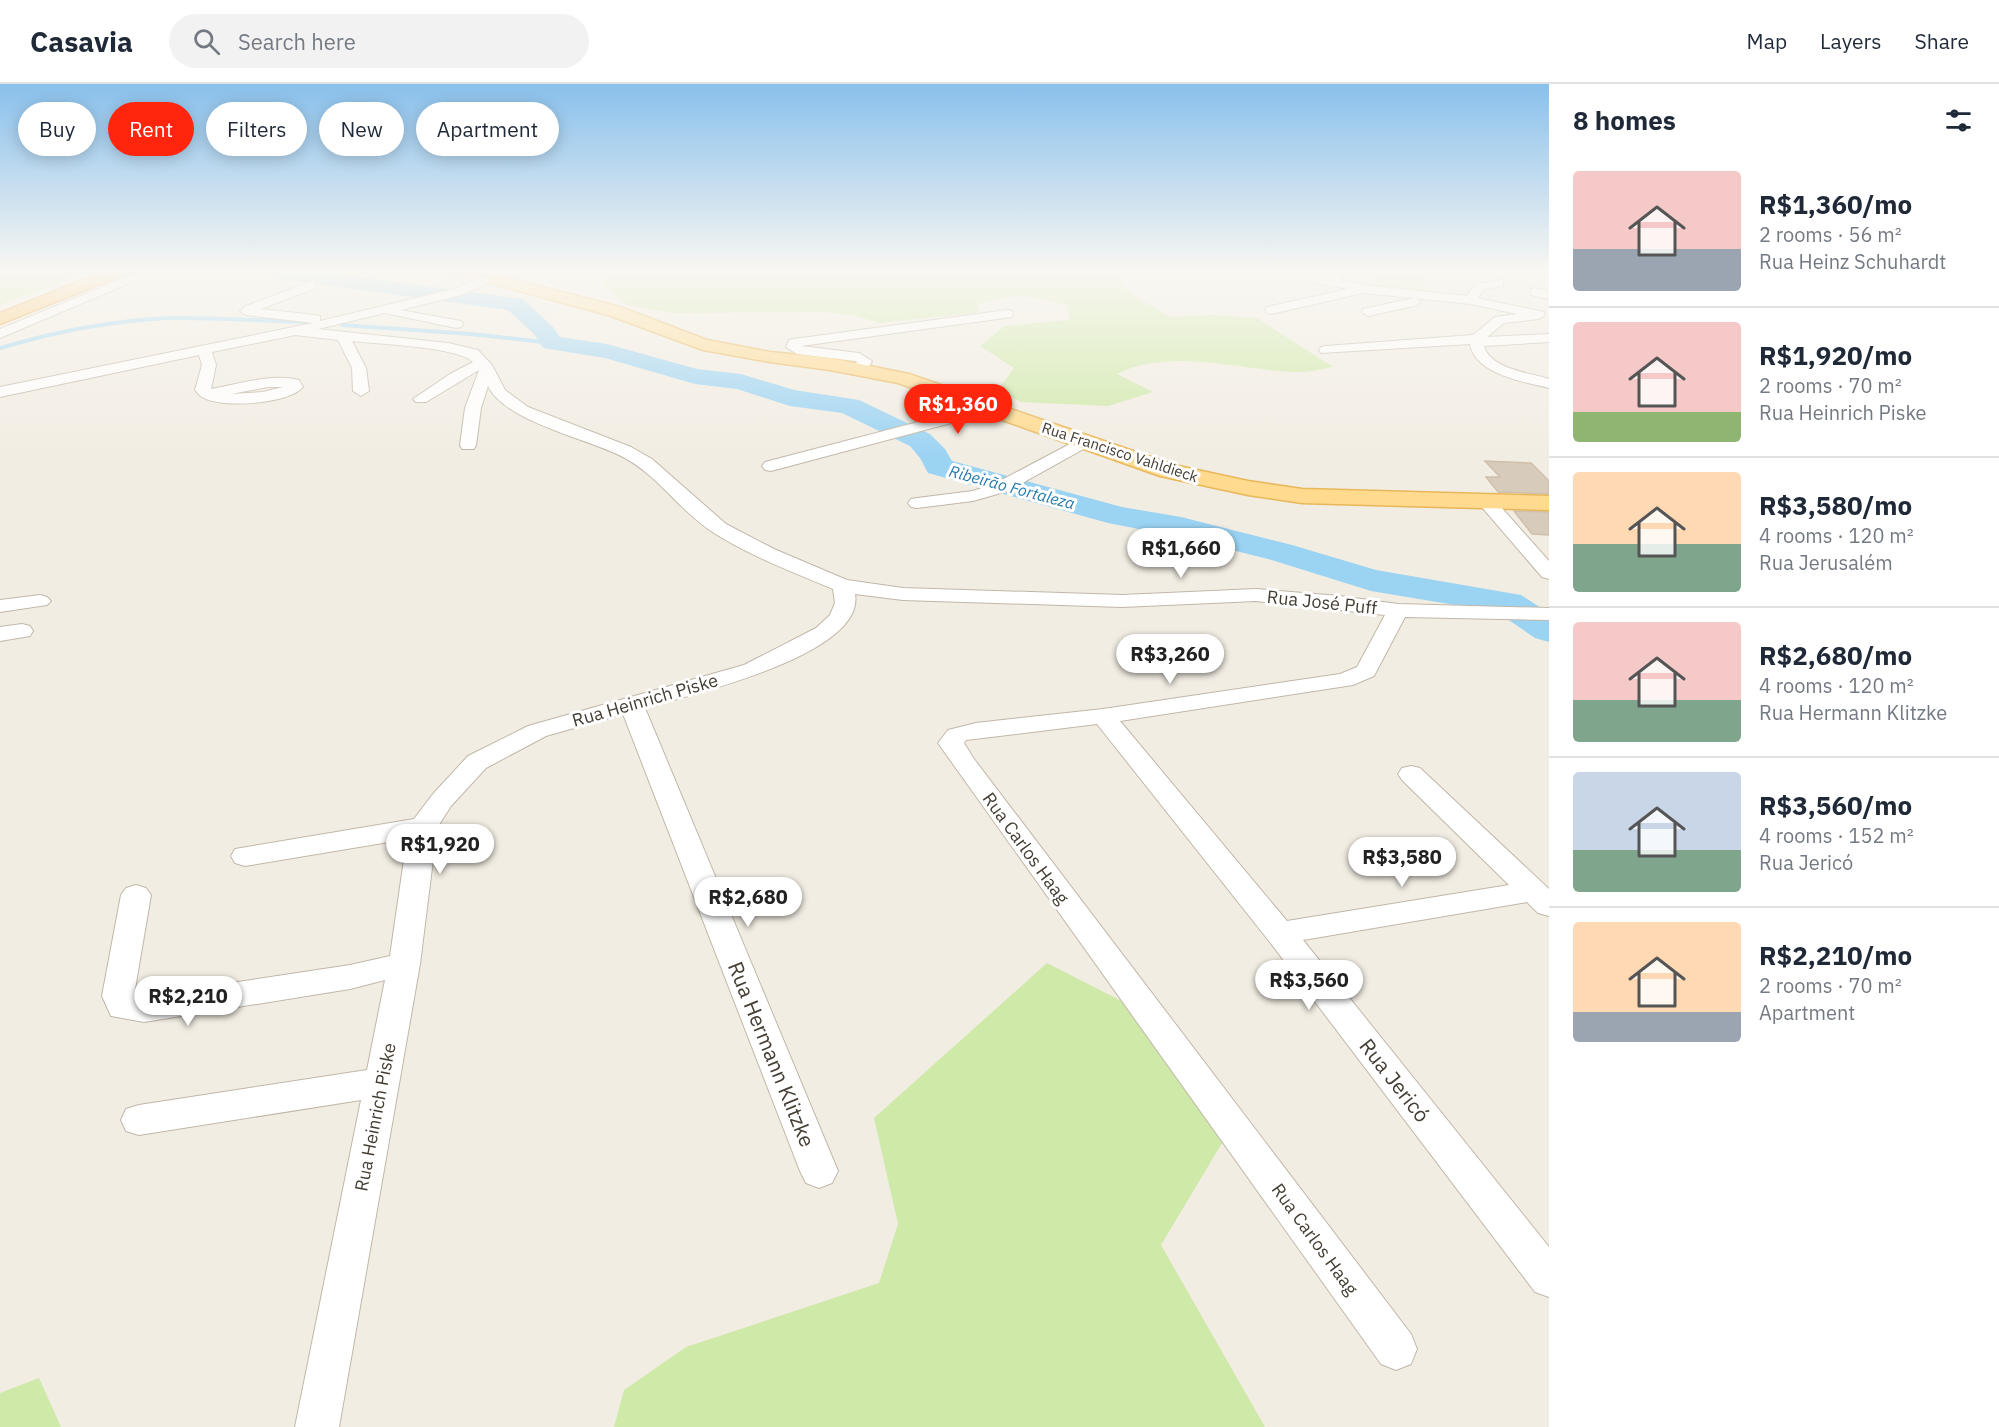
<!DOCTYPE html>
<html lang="en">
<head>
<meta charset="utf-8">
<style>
  body { margin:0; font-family:"IBM Plex Sans",sans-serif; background:#f2f2f3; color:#1f2937; height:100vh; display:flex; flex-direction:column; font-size:22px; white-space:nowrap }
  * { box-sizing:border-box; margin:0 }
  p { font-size:20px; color:#747a83 }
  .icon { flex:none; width:33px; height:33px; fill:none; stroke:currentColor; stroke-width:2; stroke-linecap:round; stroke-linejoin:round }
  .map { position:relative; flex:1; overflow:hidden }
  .drawer { display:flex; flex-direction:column; background:#fff; width:450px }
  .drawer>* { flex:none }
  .banner { position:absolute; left:18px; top:18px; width:570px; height:54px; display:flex; gap:12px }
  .price { position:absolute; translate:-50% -51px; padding:0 14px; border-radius:21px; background:#fff; color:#222; font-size:20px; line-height:39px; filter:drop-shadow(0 2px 3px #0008) }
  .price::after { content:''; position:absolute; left:50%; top:36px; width:18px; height:14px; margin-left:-9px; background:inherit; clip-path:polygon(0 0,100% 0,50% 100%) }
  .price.selected { background:#ff260d; color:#fff }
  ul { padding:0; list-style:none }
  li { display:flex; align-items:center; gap:18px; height:150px; padding:0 24px }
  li+li { border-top:2px solid #e0e1e3 }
  li span { display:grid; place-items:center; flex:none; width:168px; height:120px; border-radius:6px; color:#555 }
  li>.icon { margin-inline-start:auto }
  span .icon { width:72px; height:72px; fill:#fffc; stroke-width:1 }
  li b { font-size:26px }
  h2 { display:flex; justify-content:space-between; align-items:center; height:72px; padding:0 24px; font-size:26px }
  .pill { padding:0 21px; border-radius:27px; background:#fff; box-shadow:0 3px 15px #0003; font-size:21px; line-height:54px }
  .pill.selected { background:#ff260d; color:#fff }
  header { display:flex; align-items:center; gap:36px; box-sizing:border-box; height:84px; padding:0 30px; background:#fff; border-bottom:2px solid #e0e1e3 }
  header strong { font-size:28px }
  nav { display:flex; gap:33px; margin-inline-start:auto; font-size:21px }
  .search { width:420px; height:54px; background:#f2f2f3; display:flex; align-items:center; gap:15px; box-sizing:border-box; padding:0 21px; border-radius:33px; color:#747a83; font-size:22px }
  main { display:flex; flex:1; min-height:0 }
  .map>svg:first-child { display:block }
</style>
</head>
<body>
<header>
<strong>Casavia</strong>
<div class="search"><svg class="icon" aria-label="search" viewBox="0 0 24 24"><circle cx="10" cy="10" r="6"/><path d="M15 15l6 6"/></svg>Search here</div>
<nav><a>Map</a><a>Layers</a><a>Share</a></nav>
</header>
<main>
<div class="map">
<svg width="1549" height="1343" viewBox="0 0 1549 1343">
  <rect width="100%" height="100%" fill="#f2ede3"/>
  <g fill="#cfe9a9">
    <path d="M 11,185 L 95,185 L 0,221 L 0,193 Z"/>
    <path d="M 617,185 L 1174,185 L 1126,191 L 1121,199 L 1131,210 L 1171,233 L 1211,231 L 1257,234 L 1333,283 C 1321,285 1308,289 1296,288 C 1240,286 1169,263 1117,290 L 1153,308 L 1108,322 L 1021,318 L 998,306 L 1014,284 L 980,262 L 1004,242 L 1069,236 L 1068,222 C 1033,211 1012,209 977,221 L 980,228 L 880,239 L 853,231 L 821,228 L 672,229 L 627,221 L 602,200 L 604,194 Z"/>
    <path d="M 1377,185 L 1447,185 L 1419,199 L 1430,208 L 1379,202 L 1371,188 Z"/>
    <path d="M 1047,879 L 1143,928 L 1225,1054 L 1161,1161 L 1265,1343 L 614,1343 L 624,1306 L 686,1263 L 879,1199 L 898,1140 L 874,1034 Z"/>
    <path d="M 39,1294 L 61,1343 L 0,1343 L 0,1309 Z"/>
  </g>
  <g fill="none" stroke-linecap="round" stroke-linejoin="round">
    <g stroke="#9bd3f3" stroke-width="4">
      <path d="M 342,241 L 471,250 L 552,259"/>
      <path d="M 0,264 C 54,248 110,237 166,234 C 213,233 261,237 308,238"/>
    </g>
    <path fill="#9bd3f3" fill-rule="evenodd" d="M 267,185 L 300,185 L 523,215 L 552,242 L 560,253 L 607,260 L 697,285 L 741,290 L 794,306 L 859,316 L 930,350 L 945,365 L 952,377 L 1122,423 L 1181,433 L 1292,461 L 1376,486 L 1521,511 L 1549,529 L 1549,558 L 1535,554 L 1497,528 L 1371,507 L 1268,475 L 1180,453 L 1108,439 L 928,389 L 920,374 L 910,362 L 842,329 L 790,322 L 737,305 L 695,300 L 605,274 L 543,264 L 535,251 L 508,226 L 281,195 L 274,193 Z"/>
  </g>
  <g fill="#d7cbbb" stroke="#d0bfab" stroke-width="1.5">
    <path d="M 1485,377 L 1531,379 L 1549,397 L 1549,410 L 1498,408 L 1486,393 L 1500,393 Z"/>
    <path d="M 1514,427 L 1549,428 L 1549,451 L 1532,450 Z"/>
  </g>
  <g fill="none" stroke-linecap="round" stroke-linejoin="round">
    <defs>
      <g id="minor">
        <path d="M 146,185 L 163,185 L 0,254 L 0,245 Z"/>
        <path d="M 1284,185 L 1302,185 L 1329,193 L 1339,185 L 1353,185 L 1340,195 L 1364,201 L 1467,212 L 1475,200 L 1503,196 L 1503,202 L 1483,206 L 1478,214 L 1544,228 L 1545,231 L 1539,235 L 1504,239 L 1487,253 L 1549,250 L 1549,258 L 1484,262 C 1490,285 1530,289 1549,295 L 1549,304 C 1524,298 1475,290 1470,260 L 1321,269 L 1319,266 L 1321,263 L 1326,262 L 1473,251 L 1495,233 L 1517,230 L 1471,220 L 1363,209 L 1271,230 L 1267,229 L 1265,226 L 1267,223 L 1348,205 L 1316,199 Z"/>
        <path d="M 1534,185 L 1547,185 L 1541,188 Z"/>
        <path d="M 484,192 L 490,196 L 488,199 L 462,211 L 400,226 L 461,237 L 463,240 L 461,243 L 456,244 L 385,229 L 318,245 L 448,259 L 478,266 L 492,281 L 505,306 L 528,323 L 631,363 L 652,375 L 726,440 L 774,465 L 847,496 L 903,504 L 1122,511 L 1256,505 L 1340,512 L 1398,520 L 1549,524 L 1549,536 L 1405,533 L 1374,592 L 1353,601 L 1120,637 L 1287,837 L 1509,801 L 1402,696 L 1398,690 L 1402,684 L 1411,682 L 1420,684 L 1549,805 L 1549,832 L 1538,829 L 1527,818 L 1303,856 L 1549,1163 L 1549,1213 L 1535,1208 L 1269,857 L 1097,640 L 966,656 L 964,659 L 974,675 L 1411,1250 L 1417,1265 L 1411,1280 L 1396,1286 L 1381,1280 L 938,659 L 948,646 L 976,639 L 1103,625 L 1340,590 L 1357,583 L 1385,531 L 1256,517 L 1122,523 L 903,516 L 855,510 C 866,571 688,611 645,624 L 838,1087 L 832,1099 L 819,1104 L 806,1099 L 800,1087 L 623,630 L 546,652 L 486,684 L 451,722 L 437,744 L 420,880 L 339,1343 L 295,1343 L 361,1016 L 139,1051 L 126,1047 L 121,1036 L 126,1025 L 139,1021 L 367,986 L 385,896 L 350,905 L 144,938 L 111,932 L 102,912 L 121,811 L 126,804 L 136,801 L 146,804 L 151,811 L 134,911 L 144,912 L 350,881 L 390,872 L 407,755 L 245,782 L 235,779 L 231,772 L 235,765 L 414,735 L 433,710 L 468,672 L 528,642 L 744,581 L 816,544 L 830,531 L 835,519 L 833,505 C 793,488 750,472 714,449 C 679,427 657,389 619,371 C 584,354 505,337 488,302 L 481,324 L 476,361 L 474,365 L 462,365 L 460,361 L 465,324 L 479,286 L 426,318 L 416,318 L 413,315 L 450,290 L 473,278 C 459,263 377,260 352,257 L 366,284 L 369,307 L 361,312 L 353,307 L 352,284 L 338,256 L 295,251 L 212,268 L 216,281 L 211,305 C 239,300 272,289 299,296 L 303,303 C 289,320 221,325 202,313 C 201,313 196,307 195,306 L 202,281 L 199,271 L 0,313 L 0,303 L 313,239 L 246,231 L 240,227 L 246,222 L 312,197 L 316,198 L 316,204 L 261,225 L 315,231 L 320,232 L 320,237 L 454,205 ZM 268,303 L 283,303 L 263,308 L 231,310 Z"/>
        <path d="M 1535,204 L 1549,207 L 1549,215 L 1531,211 L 1531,205 Z"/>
        <path d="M 1414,214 L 1418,215 L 1420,218 L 1418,221 L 1368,232 L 1362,228 L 1363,225 Z"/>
        <path d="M 1007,226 L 1012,227 L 1013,230 L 1012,233 L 801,262 L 859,269 L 872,277 L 866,288 L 861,289 L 854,285 L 857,278 L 855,277 L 797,270 L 786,263 L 789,256 L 794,255 Z"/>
        <path d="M 991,319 L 999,324 L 996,327 L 771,387 L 765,386 L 762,382 L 765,378 Z"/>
        <path d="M 1083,353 L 1089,354 L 1091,358 L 1089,362 L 1008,407 L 973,417 L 917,424 L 911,423 L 908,419 L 911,415 L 917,414 L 973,407 L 996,399 Z"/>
        <path d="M 1486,412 L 1492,413 L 1549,477 L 1549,495 L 1542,493 L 1480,421 L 1477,417 L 1480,413 Z"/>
        <path d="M 40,511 L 47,513 L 51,517 L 47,521 L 0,528 L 0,516 Z"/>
        <path d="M 22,540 L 30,542 L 33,547 L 30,552 L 0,557 L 0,543 Z"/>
      </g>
      <g id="major">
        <path d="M 436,185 L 488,185 L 490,188 C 482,195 443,192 436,185 Z"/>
        <path d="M 495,191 L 620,223 L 707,256 L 770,268 L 830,274 L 909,290 L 1174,381 L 1248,397 L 1302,405 L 1549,412 L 1549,426 L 1302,419 L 1248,411 L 1160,392 L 898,299 L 830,286 L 770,278 L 703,266 L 608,231 L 490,199 L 487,196 L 490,193 Z"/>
      </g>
      <path id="highway" d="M 111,185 L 132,185 L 130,188 L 0,240 L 0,229 Z"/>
    </defs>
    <use href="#minor" stroke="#c1b7a8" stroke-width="2"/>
    <use href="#major" stroke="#e9b75a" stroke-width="3"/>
    <use href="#highway" stroke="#e5972b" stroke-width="3"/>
    <use href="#minor" fill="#fff" fill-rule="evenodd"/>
    <use href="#major" fill="#ffda8f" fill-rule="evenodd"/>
    <use href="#highway" fill="#ffc361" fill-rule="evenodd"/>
  </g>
  <linearGradient id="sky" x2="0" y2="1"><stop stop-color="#89c0ec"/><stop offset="0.5" stop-color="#f9f7f2"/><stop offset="1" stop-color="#f9f7f2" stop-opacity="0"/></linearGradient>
  <rect width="1549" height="373" fill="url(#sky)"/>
  <g text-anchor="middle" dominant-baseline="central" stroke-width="6" stroke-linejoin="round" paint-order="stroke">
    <g font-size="15" fill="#443d33" stroke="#fff">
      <text transform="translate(1120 368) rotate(18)">Rua Francisco Vahldieck</text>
    </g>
    <g font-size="16" font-style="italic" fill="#277aad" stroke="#fff">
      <text transform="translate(1012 403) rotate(15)">Ribeirão Fortaleza</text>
    </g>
    <g font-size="18" fill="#443d33" stroke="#fff">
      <text transform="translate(1322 518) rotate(6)">Rua José Puff</text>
      <text transform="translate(645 616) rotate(-16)">Rua Heinrich Piske</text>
      <text transform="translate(1026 764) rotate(54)">Rua Carlos Haag</text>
      <text transform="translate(375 1033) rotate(-79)">Rua Heinrich Piske</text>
      <text transform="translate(1315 1155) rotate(54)">Rua Carlos Haag</text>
    </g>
    <g font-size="21" fill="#443d33" stroke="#fff">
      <text transform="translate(772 970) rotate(68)">Rua Hermann Klitzke</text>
      <text transform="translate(1395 996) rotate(52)">Rua Jericó</text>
    </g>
  </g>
</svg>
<b class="price selected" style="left:958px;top:351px">R$1,360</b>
<b class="price" style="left:1181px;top:495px">R$1,660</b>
<b class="price" style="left:1170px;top:601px">R$3,260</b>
<b class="price" style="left:440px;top:791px">R$1,920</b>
<b class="price" style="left:1402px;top:804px">R$3,580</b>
<b class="price" style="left:748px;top:844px">R$2,680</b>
<b class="price" style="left:1309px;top:927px">R$3,560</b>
<b class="price" style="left:188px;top:943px">R$2,210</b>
<div class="banner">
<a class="pill">Buy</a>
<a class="pill selected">Rent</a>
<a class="pill">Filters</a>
<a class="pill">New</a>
<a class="pill">Apartment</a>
</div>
</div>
<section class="drawer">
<h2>8 homes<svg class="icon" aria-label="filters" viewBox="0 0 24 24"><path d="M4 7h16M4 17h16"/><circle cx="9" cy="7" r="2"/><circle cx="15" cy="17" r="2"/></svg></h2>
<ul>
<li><span style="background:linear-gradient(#f6c9c9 65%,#9aa5b1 0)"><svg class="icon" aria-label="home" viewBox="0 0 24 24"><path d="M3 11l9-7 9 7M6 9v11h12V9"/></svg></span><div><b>R$1,360/mo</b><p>2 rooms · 56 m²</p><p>Rua Heinz Schuhardt</p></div></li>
<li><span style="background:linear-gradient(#f6c9c9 75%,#8fb573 0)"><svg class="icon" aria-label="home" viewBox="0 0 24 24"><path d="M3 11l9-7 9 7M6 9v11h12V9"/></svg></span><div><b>R$1,920/mo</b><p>2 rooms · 70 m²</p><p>Rua Heinrich Piske</p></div></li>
<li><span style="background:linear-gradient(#ffd9b3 60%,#7fa58c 0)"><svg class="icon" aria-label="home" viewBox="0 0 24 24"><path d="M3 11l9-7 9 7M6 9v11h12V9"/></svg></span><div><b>R$3,580/mo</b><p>4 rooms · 120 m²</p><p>Rua Jerusalém</p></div></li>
<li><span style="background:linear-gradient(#f6c9c9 65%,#7fa58c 0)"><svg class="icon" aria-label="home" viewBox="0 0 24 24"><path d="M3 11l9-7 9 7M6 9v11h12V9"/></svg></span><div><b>R$2,680/mo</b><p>4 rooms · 120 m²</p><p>Rua Hermann Klitzke</p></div></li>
<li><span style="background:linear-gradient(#c9d6e8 65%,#7fa58c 0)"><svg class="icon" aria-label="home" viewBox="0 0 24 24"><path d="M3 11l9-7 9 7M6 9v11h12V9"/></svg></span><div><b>R$3,560/mo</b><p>4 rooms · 152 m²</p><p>Rua Jericó</p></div></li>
<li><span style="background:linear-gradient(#ffd9b3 75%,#9aa5b1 0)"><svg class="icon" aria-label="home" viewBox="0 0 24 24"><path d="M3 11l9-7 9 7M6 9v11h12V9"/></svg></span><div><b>R$2,210/mo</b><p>2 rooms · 70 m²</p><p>Apartment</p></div></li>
</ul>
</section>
</main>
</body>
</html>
